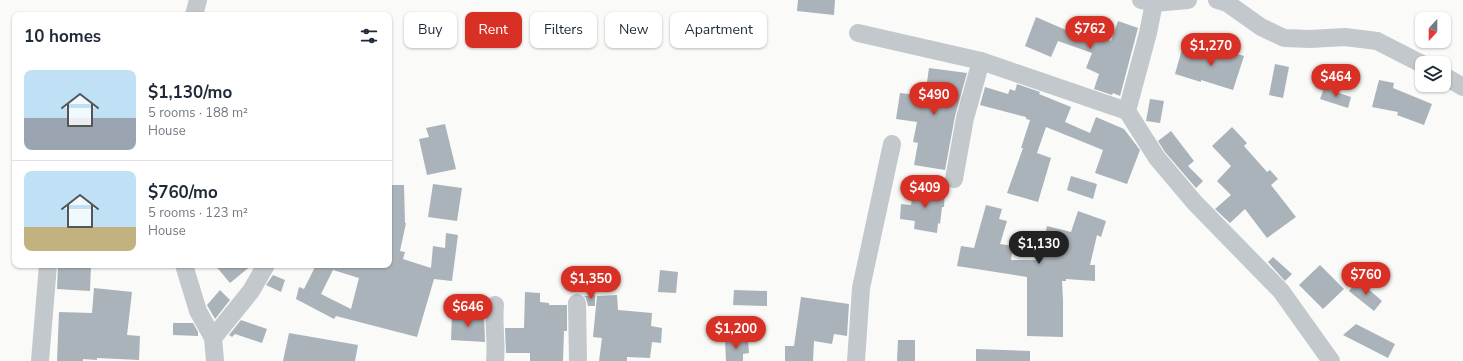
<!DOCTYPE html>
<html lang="en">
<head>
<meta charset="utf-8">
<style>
  body { margin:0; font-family:"Nunito Sans",sans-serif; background:#f2f2f3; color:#1f2937; height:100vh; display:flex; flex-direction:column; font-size:15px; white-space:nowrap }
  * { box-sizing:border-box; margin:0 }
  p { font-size:13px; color:#747a83 }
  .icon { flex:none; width:22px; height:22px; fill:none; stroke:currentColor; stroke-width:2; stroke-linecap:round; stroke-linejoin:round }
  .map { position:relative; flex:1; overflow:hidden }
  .drawer { position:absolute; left:12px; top:12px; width:380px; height:256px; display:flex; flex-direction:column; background:#fff; border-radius:8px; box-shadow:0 1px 3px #0004 }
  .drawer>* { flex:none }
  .top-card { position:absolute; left:404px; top:12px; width:380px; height:36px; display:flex; gap:8px }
  .needle { width:26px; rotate:201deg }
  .buttons { position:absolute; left:1415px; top:12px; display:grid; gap:8px }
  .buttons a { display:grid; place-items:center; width:36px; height:36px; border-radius:8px; background:#fff; box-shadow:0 1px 3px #0004; font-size:20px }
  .price { position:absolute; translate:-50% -34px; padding:0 9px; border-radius:14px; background:#d93025; color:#fff; font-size:13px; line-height:26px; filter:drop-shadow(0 1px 2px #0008) }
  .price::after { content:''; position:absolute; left:50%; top:24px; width:12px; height:9px; margin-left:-6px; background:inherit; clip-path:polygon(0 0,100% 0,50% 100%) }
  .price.current { background:#222; color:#fff }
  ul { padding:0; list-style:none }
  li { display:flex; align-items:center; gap:12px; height:100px; padding:0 12px }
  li+li { border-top:1px solid #e0e1e3 }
  li span { display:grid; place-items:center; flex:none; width:112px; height:80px; border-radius:8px; color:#555 }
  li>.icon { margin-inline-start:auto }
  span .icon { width:48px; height:48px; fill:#fffc; stroke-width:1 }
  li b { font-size:17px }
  h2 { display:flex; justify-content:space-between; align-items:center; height:48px; padding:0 12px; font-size:17px }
  .chip { padding:0 14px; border-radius:8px; background:#fff; box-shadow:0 1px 3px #0004; font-size:14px; line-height:36px }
  .chip.current { background:#d93025; color:#fff }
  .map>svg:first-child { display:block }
</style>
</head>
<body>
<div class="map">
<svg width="1463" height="361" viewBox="0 0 1463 361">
  <rect width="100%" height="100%" fill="#fafaf8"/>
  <g fill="#aab3b9" fill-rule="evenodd">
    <path d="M 798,0 L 835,0 L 834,15 L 797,11 Z"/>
    <path d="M 1036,17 L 1066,30 L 1068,24 L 1111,41 L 1118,21 L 1138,28 L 1120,96 L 1113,93 L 1112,95 L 1094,89 L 1099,74 L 1086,68 L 1092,53 L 1058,41 L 1051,57 L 1025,46 Z"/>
    <path d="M 1214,47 L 1244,56 L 1233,90 L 1201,80 L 1201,82 L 1175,74 L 1182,49 L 1210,58 Z"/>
    <path d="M 1275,64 L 1289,67 L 1283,98 L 1269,95 Z"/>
    <path d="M 929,68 L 967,73 L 955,116 L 945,170 L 914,165 L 918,143 L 913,142 L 917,122 L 896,119 L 900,93 L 925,96 Z"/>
    <path d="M 1379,80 L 1394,83 L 1393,88 L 1432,104 L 1424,125 L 1397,115 L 1398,112 L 1372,107 Z"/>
    <path d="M 1017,84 L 1040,92 L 1039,94 L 1071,107 L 1065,122 L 1090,133 L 1096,117 L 1124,129 L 1140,150 L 1127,184 L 1095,173 L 1103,150 L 1046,127 L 1037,153 L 1051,158 L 1038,202 L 1007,193 L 1023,148 L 1021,148 L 1030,120 L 1026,119 L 1026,117 L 980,105 L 985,87 L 1008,94 L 1010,89 L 1015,91 Z"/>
    <path d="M 1324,88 L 1351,97 L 1348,108 L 1320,99 Z"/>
    <path d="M 1150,99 L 1164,101 L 1160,123 L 1146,121 Z"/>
    <path d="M 445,124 L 456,169 L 427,175 L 419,139 L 429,137 L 426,128 Z"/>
    <path d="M 1232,127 L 1247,143 L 1244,146 L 1267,172 L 1270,170 L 1278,179 L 1271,185 L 1296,217 L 1267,238 L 1245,209 L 1230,223 L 1215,209 L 1231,195 L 1217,181 L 1231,166 L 1212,146 Z"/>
    <path d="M 1171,131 L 1194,161 L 1188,166 L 1203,181 L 1196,188 L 1165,152 L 1158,141 Z"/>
    <path d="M 1071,176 L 1097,184 L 1093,199 L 1067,190 Z"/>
    <path d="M 433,184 L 462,188 L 457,221 L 428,217 Z"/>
    <path d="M 389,185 L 404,185 L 405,223 L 406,223 L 400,251 L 405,252 L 403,259 L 431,268 L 433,246 L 445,248 L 446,233 L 458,235 L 452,281 L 434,279 L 417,337 L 336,316 L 334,319 L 296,299 L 299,287 L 304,289 L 316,265 L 389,265 ZM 333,270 L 359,278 L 351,309 L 321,294 Z"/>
    <path d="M 914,186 L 945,190 L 944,207 L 942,207 L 940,224 L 938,223 L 937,233 L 914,229 L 915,221 L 900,219 L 901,204 L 911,205 Z"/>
    <path d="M 986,205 L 1002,209 L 999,219 L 1007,221 L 1000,244 L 1013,246 L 1011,260 L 1039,260 L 1047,226 L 1071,232 L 1078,211 L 1106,221 L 1101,237 L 1097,235 L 1090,265 L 1095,265 L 1095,281 L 1066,279 L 1066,281 L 1062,281 L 1063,301 L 1063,337 L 1027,336 L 1027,277 L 957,266 L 961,246 L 974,248 Z"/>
    <path d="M 1273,257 L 1292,274 L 1285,281 L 1268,262 Z"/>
    <path d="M 58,265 L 91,265 L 90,291 L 57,289 Z"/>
    <path d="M 215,265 L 252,265 L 230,283 Z"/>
    <path d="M 1320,265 L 1344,289 L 1323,309 L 1299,285 Z"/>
    <path d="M 660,270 L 678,272 L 676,293 L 658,292 Z"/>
    <path d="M 273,275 L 285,280 L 281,292 L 266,285 Z"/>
    <path d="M 1358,280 L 1382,301 L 1374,311 L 1349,291 Z"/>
    <path d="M 94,288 L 132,292 L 127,335 L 140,336 L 139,360 L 97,358 L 97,360 L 83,359 L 83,361 L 57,361 L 59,312 L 92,313 Z"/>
    <path d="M 220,290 L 230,300 L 215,319 L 207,305 Z"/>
    <path d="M 734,290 L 767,291 L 767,306 L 733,305 Z"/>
    <path d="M 525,292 L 540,293 L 540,302 L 549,303 L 549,305 L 567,305 L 567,331 L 564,331 L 563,361 L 530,361 L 530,353 L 506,353 L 505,328 L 524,328 Z"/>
    <path d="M 595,295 L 595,306 L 588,306 L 586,298 L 584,296 Z"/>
    <path d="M 617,295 L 618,310 L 652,313 L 651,326 L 662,328 L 661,343 L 652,342 L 650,358 L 627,357 L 627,361 L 599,361 L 602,338 L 593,337 L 597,296 Z"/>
    <path d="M 801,297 L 849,304 L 847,336 L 834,334 L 832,344 L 814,341 L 813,361 L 785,361 L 785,346 L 794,346 Z"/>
    <path d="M 452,314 L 484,316 L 485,342 L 451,340 Z"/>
    <path d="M 241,320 L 267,329 L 262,343 L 235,334 L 232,337 L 229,335 Z"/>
    <path d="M 173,323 L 193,323 L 198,332 L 198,336 L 173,335 Z"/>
    <path d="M 1356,324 L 1395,344 L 1388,358 L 1343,335 Z"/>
    <path d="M 289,333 L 358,345 L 355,361 L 283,361 Z"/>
    <path d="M 725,340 L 748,340 L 749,353 L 743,354 L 743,361 L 726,361 Z"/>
    <path d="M 898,340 L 915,340 L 915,361 L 897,361 Z"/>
    <path d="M 976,349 L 1030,351 L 1030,361 L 976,361 Z"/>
  </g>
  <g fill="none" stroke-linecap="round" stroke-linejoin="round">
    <g stroke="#c3c8cc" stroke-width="18">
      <path d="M 1141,0 L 1154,3 L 1148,33 L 1127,111 L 1157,158 L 1195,203 L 1281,291 L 1331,361"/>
      <path d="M 1217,0 L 1227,3 L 1261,27 L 1284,38 L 1310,39 L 1345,37 L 1377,41 L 1422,64"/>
      <path d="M 1154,3 L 1188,0"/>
      <path d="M 194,15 L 198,0"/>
      <path d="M 858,33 L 981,61 L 1127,111"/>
      <path d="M 1444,76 L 1463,87"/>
      <path d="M 954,179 L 965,118 L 981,61"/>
      <path d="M 184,265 L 198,311 L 213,338 L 215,361"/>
      <path d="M 577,303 L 578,361"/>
      <path d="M 495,305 C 493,324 497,342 495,361"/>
      <path d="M 213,338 L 251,291 L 266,265"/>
      <path d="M 40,361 L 48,265"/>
      <path d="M 856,361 L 861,288 L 892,144"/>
    </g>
  </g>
</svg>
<div class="buttons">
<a><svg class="needle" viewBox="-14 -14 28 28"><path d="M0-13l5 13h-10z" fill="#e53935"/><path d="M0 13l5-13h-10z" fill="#747a83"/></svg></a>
<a><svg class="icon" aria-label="layers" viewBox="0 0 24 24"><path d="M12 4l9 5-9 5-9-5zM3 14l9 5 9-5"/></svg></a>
</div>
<b class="price" style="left:1090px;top:50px">$762</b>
<b class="price" style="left:1211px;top:67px">$1,270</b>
<b class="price" style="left:1336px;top:98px">$464</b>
<b class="price" style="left:934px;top:116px">$490</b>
<b class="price" style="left:925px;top:209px">$409</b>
<b class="price current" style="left:1039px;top:265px">$1,130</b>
<b class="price" style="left:1366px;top:296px">$760</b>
<b class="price" style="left:591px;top:300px">$1,350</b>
<b class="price" style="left:468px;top:328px">$646</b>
<b class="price" style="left:736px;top:350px">$1,200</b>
<div class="top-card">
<a class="chip">Buy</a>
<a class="chip current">Rent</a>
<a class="chip">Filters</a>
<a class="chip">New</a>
<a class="chip">Apartment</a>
</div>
<section class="drawer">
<h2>10 homes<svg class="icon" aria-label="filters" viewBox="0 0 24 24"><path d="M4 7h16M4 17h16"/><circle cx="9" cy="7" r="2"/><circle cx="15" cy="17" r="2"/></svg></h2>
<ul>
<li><span style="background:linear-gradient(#bfe0f5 60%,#9aa5b1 0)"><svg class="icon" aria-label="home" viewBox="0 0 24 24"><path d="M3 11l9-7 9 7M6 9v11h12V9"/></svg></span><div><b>$1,130/mo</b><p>5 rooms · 188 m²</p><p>House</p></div></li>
<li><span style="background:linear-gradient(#bfe0f5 70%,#c2b280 0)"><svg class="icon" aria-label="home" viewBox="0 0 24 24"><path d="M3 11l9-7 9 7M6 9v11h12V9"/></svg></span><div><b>$760/mo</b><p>5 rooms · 123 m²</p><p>House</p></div></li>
</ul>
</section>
</div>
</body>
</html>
